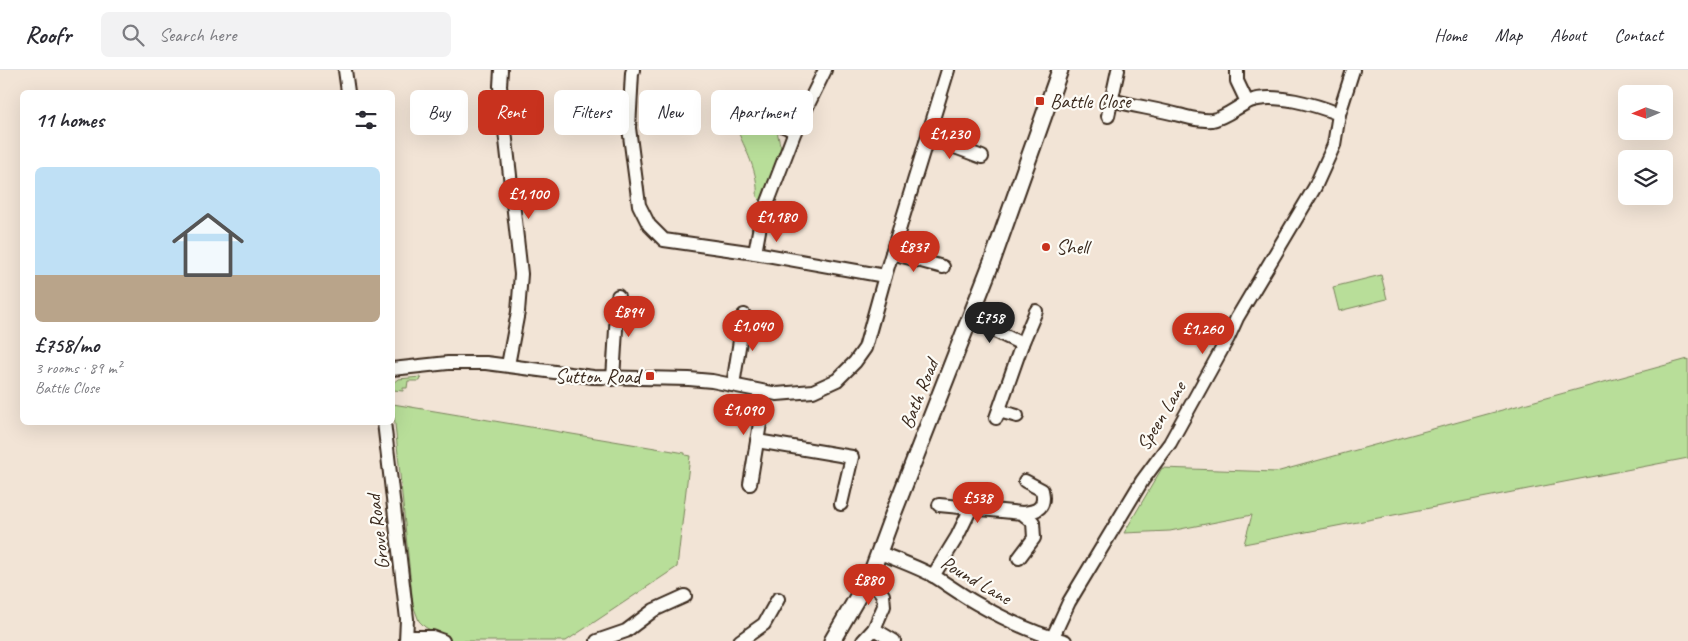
<!DOCTYPE html>
<html lang="en">
<head>
<meta charset="utf-8">
<style>
  body { margin:0; font-family:Caveat,sans-serif; background:#f2f2f3; color:#2b2b33; height:100vh; display:flex; flex-direction:column; font-size:19px; white-space:nowrap }
  * { box-sizing:border-box; margin:0 }
  p { font-size:16px; color:#7c7c81 }
  .icon { flex:none; width:28px; height:28px; fill:none; stroke:currentColor; stroke-width:2; stroke-linecap:round; stroke-linejoin:round }
  .map { position:relative; flex:1; overflow:hidden }
  .drawer { position:absolute; left:20px; top:20px; width:375px; height:335px; display:flex; flex-direction:column; background:#fff; border-radius:8px; box-shadow:0 5px 20px #0002 }
  .drawer>* { flex:none }
  .banner { position:absolute; left:410px; top:20px; width:475px; height:45px; display:flex; gap:10px }
  .needle { width:32px; rotate:268deg }
  .buttons { position:absolute; left:1618px; top:15px; display:grid; gap:10px }
  .buttons a { display:grid; place-items:center; width:55px; height:55px; border-radius:8px; background:#fff; box-shadow:0 5px 20px #0002; font-size:25px }
  .price { position:absolute; translate:-50% -42px; padding:0 11px; border-radius:18px; background:#c8321e; color:#fff; font-size:16px; line-height:32px; filter:drop-shadow(0 1px 2px #0008) }
  .price::after { content:''; position:absolute; left:50%; top:30px; width:15px; height:11px; margin-left:-8px; background:inherit; clip-path:polygon(0 0,100% 0,50% 100%) }
  .price.current { background:#222; color:#fff }
  ul { padding:0; list-style:none }
  li { display:grid; align-content:center; gap:10px; height:265px; padding:0 15px }
  li+li { border-top:1px solid #e1e1e2 }
  li span { display:grid; place-items:center; height:155px; border-radius:8px; color:#555 }
  li>.icon { margin-inline-start:auto }
  span .icon { width:90px; height:90px; fill:#fffc; stroke-width:1 }
  li b { font-size:21px }
  h2 { display:flex; justify-content:space-between; align-items:center; height:60px; padding:0 15px; font-size:21px }
  .pill { padding:0 18px; border-radius:8px; background:#fff; box-shadow:0 5px 20px #0002; font-size:18px; line-height:45px }
  .pill.current { background:#c8321e; color:#fff }
  header { display:flex; align-items:center; gap:30px; box-sizing:border-box; height:70px; padding:0 25px; background:#fff; border-bottom:1px solid #e1e1e2 }
  header strong { font-size:24px }
  nav { display:flex; gap:28px; margin-inline-start:auto; font-size:18px }
  .search { width:350px; height:45px; background:#f2f2f3; display:flex; align-items:center; gap:12px; box-sizing:border-box; padding:0 18px; border-radius:8px; color:#7c7c81; font-size:19px }
  .map>svg:first-child { display:block }
</style>
</head>
<body>
<header>
<strong>Roofr</strong>
<div class="search"><svg class="icon" aria-label="search" viewBox="0 0 24 24"><circle cx="10" cy="10" r="6"/><path d="M15 15l6 6"/></svg>Search here</div>
<nav><a>Home</a><a>Map</a><a>About</a><a>Contact</a></nav>
</header>
<div class="map">
<svg width="1688" height="571" viewBox="0 0 1688 571">
  <rect width="100%" height="100%" fill="#f2e4d6"/>
  <filter id="ink" filterUnits="userSpaceOnUse"><feTurbulence type="fractalNoise" baseFrequency=".02" numOctaves="2"/><feDisplacementMap in="SourceGraphic" scale="10" xChannelSelector="R" yChannelSelector="G"/><feConvolveMatrix kernelMatrix="1 2 1 2 8 2 1 2 1" color-interpolation-filters="sRGB"/></filter>
  <g filter="url(#ink)">
    <g fill="#b8de99" stroke="#7a845c">
      <path d="M 753,47 L 776,56 L 780,75 L 785,77 L 761,131 L 757,127 C 759,102 745,79 736,57 Z"/>
      <path d="M 1381,205 L 1387,229 L 1339,241 L 1333,217 Z"/>
      <path d="M 1688,289 L 1688,388 L 1244,474 L 1252,445 L 1170,461 L 1124,463 L 1162,398 L 1276,402 Z"/>
      <path d="M 421,307 L 420,311 L 408,311 L 407,318 L 403,318 L 403,321 L 393,320 L 393,313 L 398,309 Z"/>
      <path d="M 393,334 L 685,383 L 685,385 L 690,386 L 677,497 L 566,571 L 450,571 L 425,557 L 419,551 L 413,535 Z"/>
    </g>
    <g fill="none" stroke-linecap="round" stroke-linejoin="round">
      <defs>
        <g id="minor">
          <path d="M 345,0 L 348,22"/>
          <path d="M 501,0 L 500,16 L 521,204 L 518,242 L 508,295"/>
          <path d="M 633,0 L 632,3 L 629,58 L 639,135 L 649,155 L 664,170 L 755,183 L 885,206"/>
          <path d="M 1237,0 L 1237,11 L 1247,32"/>
          <path d="M 1111,30 C 1134,36 1156,39 1179,45 C 1191,48 1199,51 1212,50 C 1225,48 1238,36 1250,31 C 1274,22 1316,35 1339,44"/>
          <path d="M 735,35 L 795,61"/>
          <path d="M 1108,46 L 1118,0"/>
          <path d="M 928,67 L 982,87"/>
          <path d="M 755,183 L 761,150 L 795,61 L 825,0"/>
          <path d="M 892,183 L 943,197"/>
          <path d="M 617,244 L 634,245"/>
          <path d="M 970,249 L 1022,274"/>
          <path d="M 392,299 L 448,293 L 486,293 L 593,307 L 689,309 L 712,311 L 777,324 L 813,321 L 837,310 L 855,292 L 865,278 L 885,206 L 948,0"/>
          <path d="M 613,309 L 618,226"/>
          <path d="M 733,315 L 744,245"/>
          <path d="M 999,341 L 1017,346"/>
          <path d="M 996,348 L 1022,274 L 1036,241"/>
          <path d="M 384,352 L 407,549 L 406,571"/>
          <path d="M 757,371 L 852,387 L 841,434"/>
          <path d="M 750,414 L 765,323"/>
          <path d="M 939,435 L 971,438"/>
          <path d="M 1022,443 C 1038,442 1046,437 1042,420 L 1025,411"/>
          <path d="M 880,483 C 898,490 917,497 934,506 C 948,515 962,525 976,533 C 1004,549 1034,564 1065,571"/>
          <path d="M 933,506 L 957,467 L 971,438 L 1022,443 L 1033,452 L 1034,468 L 1019,488"/>
          <path d="M 874,559 L 894,571"/>
          <path d="M 407,567 L 432,567 L 443,571"/>
          <path d="M 597,571 L 626,561 L 654,540 L 685,526"/>
          <path d="M 740,571 L 764,554 L 778,529"/>
          <path d="M 863,571 L 874,559 L 884,536 L 883,525 L 875,515 L 871,504"/>
          <path d="M 1051,571 L 1069,532 L 1142,411 L 1170,373 L 1228,268 L 1237,248 L 1315,117 L 1334,75 L 1339,44 L 1353,0"/>
        </g>
        <path id="major" d="M 832,571 L 871,504 L 892,447 L 993,189 L 1060,0"/>
      </defs>
      <use href="#minor" stroke="#3b2a1e" stroke-width="16"/>
      <use href="#major" stroke="#3b2a1e" stroke-width="19"/>
      <use href="#minor" stroke="#fdfcf7" stroke-width="12"/>
      <use href="#major" stroke="#fdfcf7" stroke-width="15"/>
    </g>
  </g>
  <g fill="#c8321e" stroke="#fdfcf7" stroke-width="2">
    <rect x="1035" y="26" width="10" height="10" rx="2.5"/>
    <circle cx="1046" cy="177" r="5"/>
    <rect x="645" y="301" width="10" height="10" rx="2.5"/>
  </g>
  <g text-anchor="middle" dominant-baseline="central" stroke-width="4.5" stroke-linejoin="round" paint-order="stroke">
    <g font-size="20" fill="#3b2a1e" stroke="#fdfcf7" text-anchor="start">
      <text x="1050" y="31">Battle Close</text>
      <text x="1056" y="177">Shell</text>
      <text x="640" y="306" text-anchor="end">Sutton Road</text>
    </g>
    <g font-size="20" fill="#3b2a1e" stroke="#fdfcf7">
      <text transform="translate(919 324) rotate(-68)">Bath Road</text>
      <text transform="translate(1161 346) rotate(-59)">Speen Lane</text>
      <text transform="translate(378 462) rotate(-97)">Grove Road</text>
      <text transform="translate(976 510) rotate(30)">Pound Lane</text>
    </g>
  </g>
</svg>
<div class="buttons">
<a><svg class="needle" viewBox="-14 -14 28 28"><path d="M0-13l5 13h-10z" fill="#e53935"/><path d="M0 13l5-13h-10z" fill="#7c7c81"/></svg></a>
<a><svg class="icon" aria-label="layers" viewBox="0 0 24 24"><path d="M12 4l9 5-9 5-9-5zM3 14l9 5 9-5"/></svg></a>
</div>
<b class="price" style="left:950px;top:90px">£1,230</b>
<b class="price" style="left:529px;top:150px">£1,100</b>
<b class="price" style="left:777px;top:173px">£1,180</b>
<b class="price" style="left:914px;top:203px">£837</b>
<b class="price" style="left:629px;top:268px">£894</b>
<b class="price current" style="left:990px;top:274px">£758</b>
<b class="price" style="left:753px;top:282px">£1,040</b>
<b class="price" style="left:1203px;top:285px">£1,260</b>
<b class="price" style="left:744px;top:366px">£1,090</b>
<b class="price" style="left:978px;top:454px">£538</b>
<b class="price" style="left:869px;top:536px">£880</b>
<div class="banner">
<a class="pill">Buy</a>
<a class="pill current">Rent</a>
<a class="pill">Filters</a>
<a class="pill">New</a>
<a class="pill">Apartment</a>
</div>
<section class="drawer">
<h2>11 homes<svg class="icon" aria-label="filters" viewBox="0 0 24 24"><path d="M4 7h16M4 17h16"/><circle cx="9" cy="7" r="2"/><circle cx="15" cy="17" r="2"/></svg></h2>
<ul>
<li><span style="background:linear-gradient(#bfe0f5 70%,#b9a48a 0)"><svg class="icon" aria-label="home" viewBox="0 0 24 24"><path d="M3 11l9-7 9 7M6 9v11h12V9"/></svg></span><div><b>£758/mo</b><p>3 rooms · 89 m²</p><p>Battle Close</p></div></li>
</ul>
</section>
</div>
</body>
</html>
